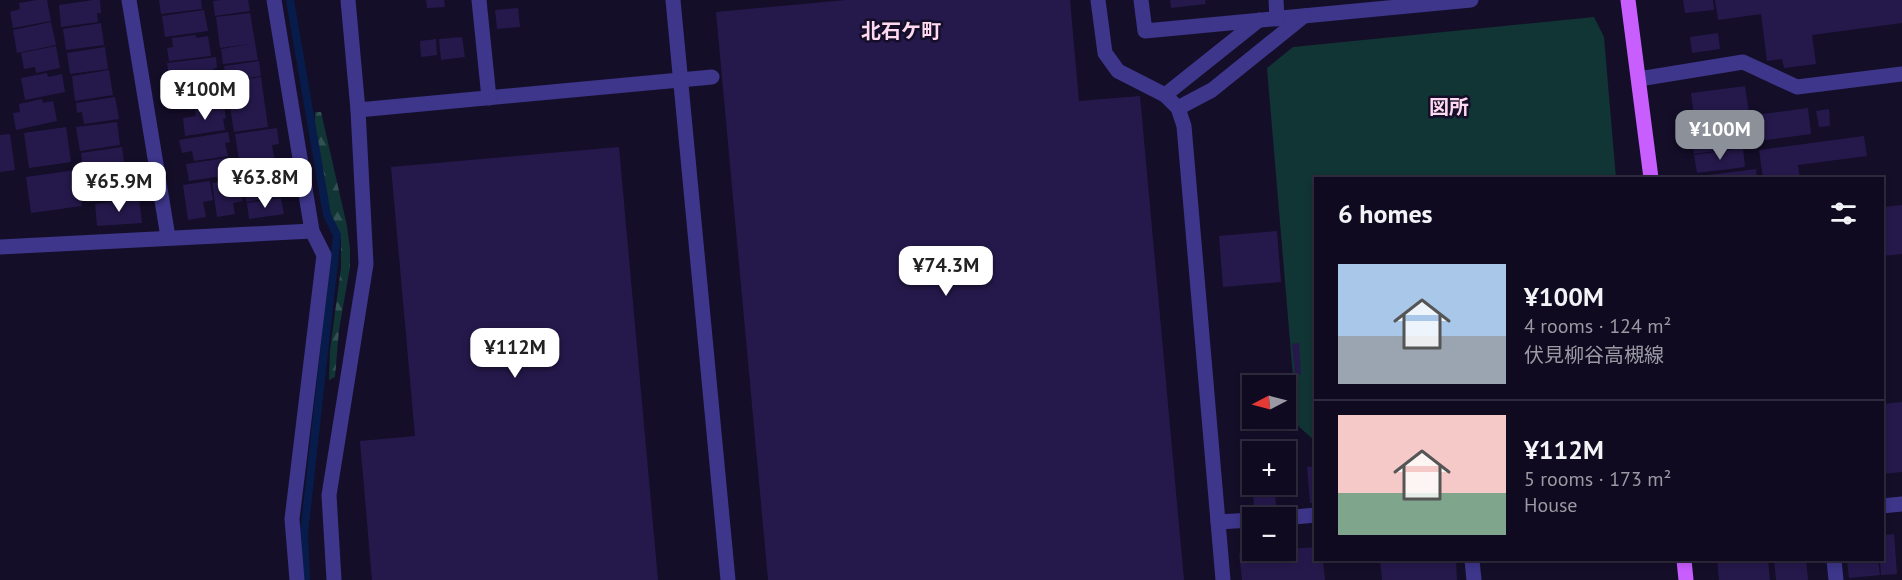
<!DOCTYPE html>
<html lang="en">
<head>
<meta charset="utf-8">
<style>
  body { margin:0; font-family:"PT Sans","Noto Sans JP",sans-serif; background:#181328; color:#f1f3f6; height:100vh; display:flex; flex-direction:column; font-size:22px; white-space:nowrap }
  * { box-sizing:border-box; margin:0 }
  p { font-size:20px; color:#9b9aa4 }
  .icon { flex:none; width:33px; height:33px; fill:none; stroke:currentColor; stroke-width:2; stroke-linecap:round; stroke-linejoin:round }
  .map { position:relative; flex:1; overflow:hidden }
  .panel { position:absolute; left:1314px; top:177px; width:570px; height:384px; display:flex; flex-direction:column; background:#0f0a1f; border-radius:0px; box-shadow:0 3px 9px #0003,0 0 0 2px #2f2b3d }
  .panel>* { flex:none }
  .needle { width:39px; rotate:264deg }
  .fabs { position:absolute; left:1242px; top:375px; display:grid; gap:12px }
  .fabs a { display:grid; place-items:center; width:54px; height:54px; border-radius:0px; background:#0f0a1f; box-shadow:0 3px 9px #0003,0 0 0 2px #2f2b3d; font-size:30px }
  .price { position:absolute; translate:-50% -51px; padding:0 14px; border-radius:12px; background:#fff; color:#222; font-size:20px; line-height:39px; filter:drop-shadow(0 2px 3px #0008) }
  .price::after { content:''; position:absolute; left:50%; top:36px; width:18px; height:14px; margin-left:-9px; background:inherit; clip-path:polygon(0 0,100% 0,50% 100%) }
  .price.selected { background:#8c9099; color:#fff }
  ul { padding:0; list-style:none }
  li { display:flex; align-items:center; gap:18px; height:150px; padding:0 24px }
  li+li { border-top:2px solid #2f2b3d }
  li span { display:grid; place-items:center; flex:none; width:168px; height:120px; border-radius:0px; color:#555 }
  li>.icon { margin-inline-start:auto }
  span .icon { width:72px; height:72px; fill:#fffc; stroke-width:1 }
  li b { font-size:26px }
  h2 { display:flex; justify-content:space-between; align-items:center; height:72px; padding:0 24px; font-size:26px }
  .map>svg:first-child { display:block }
</style>
</head>
<body>
<div class="map">
<svg width="1902" height="580" viewBox="0 0 1902 580">
  <defs>
    <pattern id="forest-firs" width="22" height="20" patternUnits="userSpaceOnUse" patternTransform="scale(1.5)"><rect width="22" height="20" fill="#113434"/><path d="M5 1l3.5 6h-7zM16 11l3.5 6h-7z" fill="#335152"/></pattern>
  </defs>
  <rect width="100%" height="100%" fill="#140e29"/>
  <path fill="url(#forest-firs)" d="M 315,112 L 321,112 L 347,226 L 350,249 L 350,267 L 339,330 L 335,377 L 329,380 L 330,350 L 341,268 L 341,239 L 329,210 L 315,124 Z"/>
  <path fill="#113434" d="M 1594,17 L 1604,37 L 1616,178 L 1316,178 L 1315,441 L 1297,425 L 1267,68 L 1293,47 Z"/>
  <g fill="none" stroke-linecap="round" stroke-linejoin="round">
    <path stroke="#071c4a" stroke-width="8" d="M 290,0 L 327,215 L 337,235 L 304,534 L 306,580"/>
  </g>
  <g fill="#25194c">
    <path d="M 37,0 L 47,0 L 51,21 L 13,28 L 10,12 L 20,9 L 19,3 Z"/>
    <path d="M 93,0 L 100,0 L 101,13 L 97,13 L 98,22 L 61,27 L 59,5 Z"/>
    <path d="M 159,0 L 201,0 L 202,9 L 161,14 Z"/>
    <path d="M 221,0 L 248,0 L 250,11 L 215,16 L 213,1 Z"/>
    <path d="M 426,0 L 444,0 L 445,7 L 427,8 Z"/>
    <path d="M 846,0 L 1070,0 L 1079,101 L 1140,96 L 1184,580 L 768,580 L 716,12 Z"/>
    <path d="M 1170,0 L 1205,0 L 1206,4 L 1171,8 Z"/>
    <path d="M 1683,0 L 1713,0 L 1714,10 L 1685,13 Z"/>
    <path d="M 1715,0 L 1902,0 L 1902,23 L 1812,35 L 1816,64 L 1784,68 L 1782,59 L 1767,61 L 1761,14 L 1718,20 Z"/>
    <path d="M 518,8 L 520,27 L 497,29 L 495,10 Z"/>
    <path d="M 204,10 L 208,31 L 165,37 L 162,16 Z"/>
    <path d="M 250,13 L 258,60 L 223,64 L 221,49 L 250,44 L 220,48 L 216,17 Z"/>
    <path d="M 51,22 L 56,45 L 17,53 L 13,30 Z"/>
    <path d="M 101,23 L 104,45 L 66,50 L 63,29 Z"/>
    <path d="M 1718,33 L 1720,49 L 1692,53 L 1690,37 Z"/>
    <path d="M 196,35 L 196,38 L 208,36 L 211,56 L 169,61 L 167,48 L 173,47 L 172,38 Z"/>
    <path d="M 462,37 L 465,57 L 441,60 L 439,39 Z"/>
    <path d="M 436,39 L 437,55 L 421,57 L 420,41 Z"/>
    <path d="M 56,46 L 60,68 L 36,73 L 35,67 L 24,69 L 21,53 Z"/>
    <path d="M 105,47 L 108,69 L 70,74 L 67,53 Z"/>
    <path d="M 216,57 L 217,68 L 213,69 L 215,80 L 180,85 L 179,76 L 169,77 L 167,63 Z"/>
    <path d="M 259,61 L 261,76 L 227,81 L 224,66 Z"/>
    <path d="M 109,70 L 113,95 L 75,101 L 72,76 Z"/>
    <path d="M 47,73 L 48,77 L 62,74 L 65,92 L 25,100 L 21,78 Z"/>
    <path d="M 261,77 L 268,127 L 234,132 L 226,82 Z"/>
    <path d="M 216,82 L 220,105 L 188,110 L 188,108 L 178,110 L 174,88 Z"/>
    <path d="M 1745,86 L 1751,126 L 1696,133 L 1691,93 Z"/>
    <path d="M 115,97 L 119,119 L 84,124 L 82,112 L 77,113 L 76,103 Z"/>
    <path d="M 42,99 L 43,103 L 53,101 L 57,121 L 16,130 L 13,113 L 20,112 L 19,104 Z"/>
    <path d="M 224,106 L 226,118 L 223,119 L 225,130 L 185,136 L 183,118 L 196,116 L 195,110 Z"/>
    <path d="M 1808,108 L 1811,134 L 1760,141 L 1756,115 Z"/>
    <path d="M 1829,109 L 1830,126 L 1819,127 L 1816,111 Z"/>
    <path d="M 117,122 L 120,145 L 80,151 L 76,127 Z"/>
    <path d="M 66,127 L 71,162 L 29,168 L 24,133 Z"/>
    <path d="M 277,128 L 279,144 L 272,145 L 275,162 L 240,167 L 235,134 Z"/>
    <path d="M 1740,128 L 1743,147 L 1694,154 L 1691,136 Z"/>
    <path d="M 228,132 L 230,142 L 225,143 L 228,156 L 194,161 L 192,151 L 182,153 L 179,140 Z"/>
    <path d="M 10,134 L 15,170 L 0,172 L 0,135 Z"/>
    <path d="M 1864,136 L 1867,156 L 1798,165 L 1800,178 L 1763,178 L 1759,150 Z"/>
    <path d="M 122,147 L 125,170 L 84,176 L 81,153 Z"/>
    <path d="M 619,147 L 658,580 L 372,580 L 360,441 L 415,436 L 391,167 Z"/>
    <path d="M 1743,148 L 1745,167 L 1697,173 L 1694,155 Z"/>
    <path d="M 226,158 L 229,175 L 189,181 L 186,164 Z"/>
    <path d="M 275,163 L 278,179 L 243,184 L 241,168 Z"/>
    <path d="M 1756,169 L 1757,178 L 1710,178 L 1709,175 Z"/>
    <path d="M 76,170 L 82,206 L 31,213 L 26,177 Z"/>
    <path d="M 127,172 L 130,191 L 126,191 L 127,196 L 87,202 L 84,177 Z"/>
    <path d="M 239,178 L 243,201 L 233,203 L 235,214 L 217,217 L 212,183 Z"/>
    <path d="M 279,180 L 281,197 L 246,202 L 244,185 Z"/>
    <path d="M 210,181 L 213,200 L 203,202 L 206,217 L 188,220 L 183,185 Z"/>
    <path d="M 139,198 L 142,223 L 97,226 L 95,204 Z"/>
    <path d="M 281,198 L 284,214 L 249,219 L 247,203 Z"/>
    <path d="M 1902,205 L 1902,254 L 1882,256 L 1882,207 Z"/>
    <path d="M 1277,231 L 1281,282 L 1223,287 L 1219,236 Z"/>
    <path d="M 1299,343 L 1301,374 L 1295,375 L 1292,344 Z"/>
    <path d="M 1902,402 L 1902,472 L 1882,474 L 1882,404 Z"/>
    <path d="M 1316,466 L 1316,503 L 1310,503 L 1307,467 Z"/>
    <path d="M 1275,491 L 1276,505 L 1254,508 L 1253,493 Z"/>
    <path d="M 1894,534 L 1897,574 L 1881,575 L 1880,560 L 1882,560 L 1882,535 Z"/>
    <path d="M 1316,547 L 1316,560 L 1323,560 L 1325,580 L 1242,580 L 1239,553 Z"/>
    <path d="M 1380,560 L 1456,560 L 1457,580 L 1382,580 Z"/>
    <path d="M 1717,560 L 1768,560 L 1770,580 L 1719,580 Z"/>
    <path d="M 1774,560 L 1806,560 L 1808,580 L 1776,580 Z"/>
    <path d="M 1847,560 L 1878,560 L 1880,575 L 1849,578 Z"/>
  </g>
  <g fill="none" stroke-linecap="round" stroke-linejoin="round">
    <g stroke="#3d368b" stroke-width="15">
      <path d="M 129,0 L 168,237"/>
      <path d="M 274,0 L 312,231 L 324,255 L 292,519 L 297,580"/>
      <path d="M 348,0 L 358,110 L 712,77"/>
      <path d="M 479,0 L 489,98"/>
      <path d="M 673,0 L 728,580"/>
      <path d="M 1098,0 L 1105,53 L 1118,71 L 1165,95 L 1178,108 L 1184,126 L 1223,580"/>
      <path d="M 1141,0 L 1145,31 L 1471,0"/>
      <path d="M 1276,0 L 1277,19"/>
      <path d="M 1639,79 L 1743,62 L 1797,87 L 1902,74"/>
      <path d="M 1165,95 L 1259,20"/>
      <path d="M 1178,108 L 1212,90 L 1304,16"/>
      <path d="M 0,247 L 312,231"/>
      <path d="M 1882,506 L 1902,504"/>
      <path d="M 1283,518 L 1316,515"/>
      <path d="M 1218,522 L 1252,520"/>
      <path d="M 1472,560 L 1474,580"/>
      <path d="M 1834,560 L 1836,580"/>
      <path d="M 334,580 L 329,495 L 366,264 L 358,110"/>
    </g>
    <g stroke="#c95eff" stroke-width="15">
      <path d="M 1628,0 L 1651,178"/>
      <path d="M 1684,560 L 1686,580"/>
    </g>
  </g>
  <g text-anchor="middle" dominant-baseline="central" stroke-width="5" stroke-linejoin="round" paint-order="stroke">
    <g font-size="20" font-weight="bold" fill="#ffd9ef" stroke="#140e29">
      <text x="901" y="31">北石ケ町</text>
      <text x="1449" y="107">図所</text>
    </g>
  </g>
</svg>
<div class="fabs">
<a><svg class="needle" viewBox="-14 -14 28 28"><path d="M0-13l5 13h-10z" fill="#e53935"/><path d="M0 13l5-13h-10z" fill="#9b9aa4"/></svg></a>
<a>+</a>
<a>−</a>
</div>
<b class="price" style="left:205px;top:121px">¥100M</b>
<b class="price selected" style="left:1720px;top:161px">¥100M</b>
<b class="price" style="left:265px;top:209px">¥63.8M</b>
<b class="price" style="left:119px;top:213px">¥65.9M</b>
<b class="price" style="left:946px;top:297px">¥74.3M</b>
<b class="price" style="left:515px;top:379px">¥112M</b>
<section class="panel">
<h2>6 homes<svg class="icon" aria-label="filters" viewBox="0 0 24 24"><path d="M4 7h16M4 17h16"/><circle cx="9" cy="7" r="2"/><circle cx="15" cy="17" r="2"/></svg></h2>
<ul>
<li><span style="background:linear-gradient(#a9c7e8 60%,#9aa5b1 0)"><svg class="icon" aria-label="home" viewBox="0 0 24 24"><path d="M3 11l9-7 9 7M6 9v11h12V9"/></svg></span><div><b>¥100M</b><p>4 rooms · 124 m²</p><p>伏見柳谷高槻線</p></div></li>
<li><span style="background:linear-gradient(#f6c9c9 65%,#7fa58c 0)"><svg class="icon" aria-label="home" viewBox="0 0 24 24"><path d="M3 11l9-7 9 7M6 9v11h12V9"/></svg></span><div><b>¥112M</b><p>5 rooms · 173 m²</p><p>House</p></div></li>
</ul>
</section>
</div>
</body>
</html>
